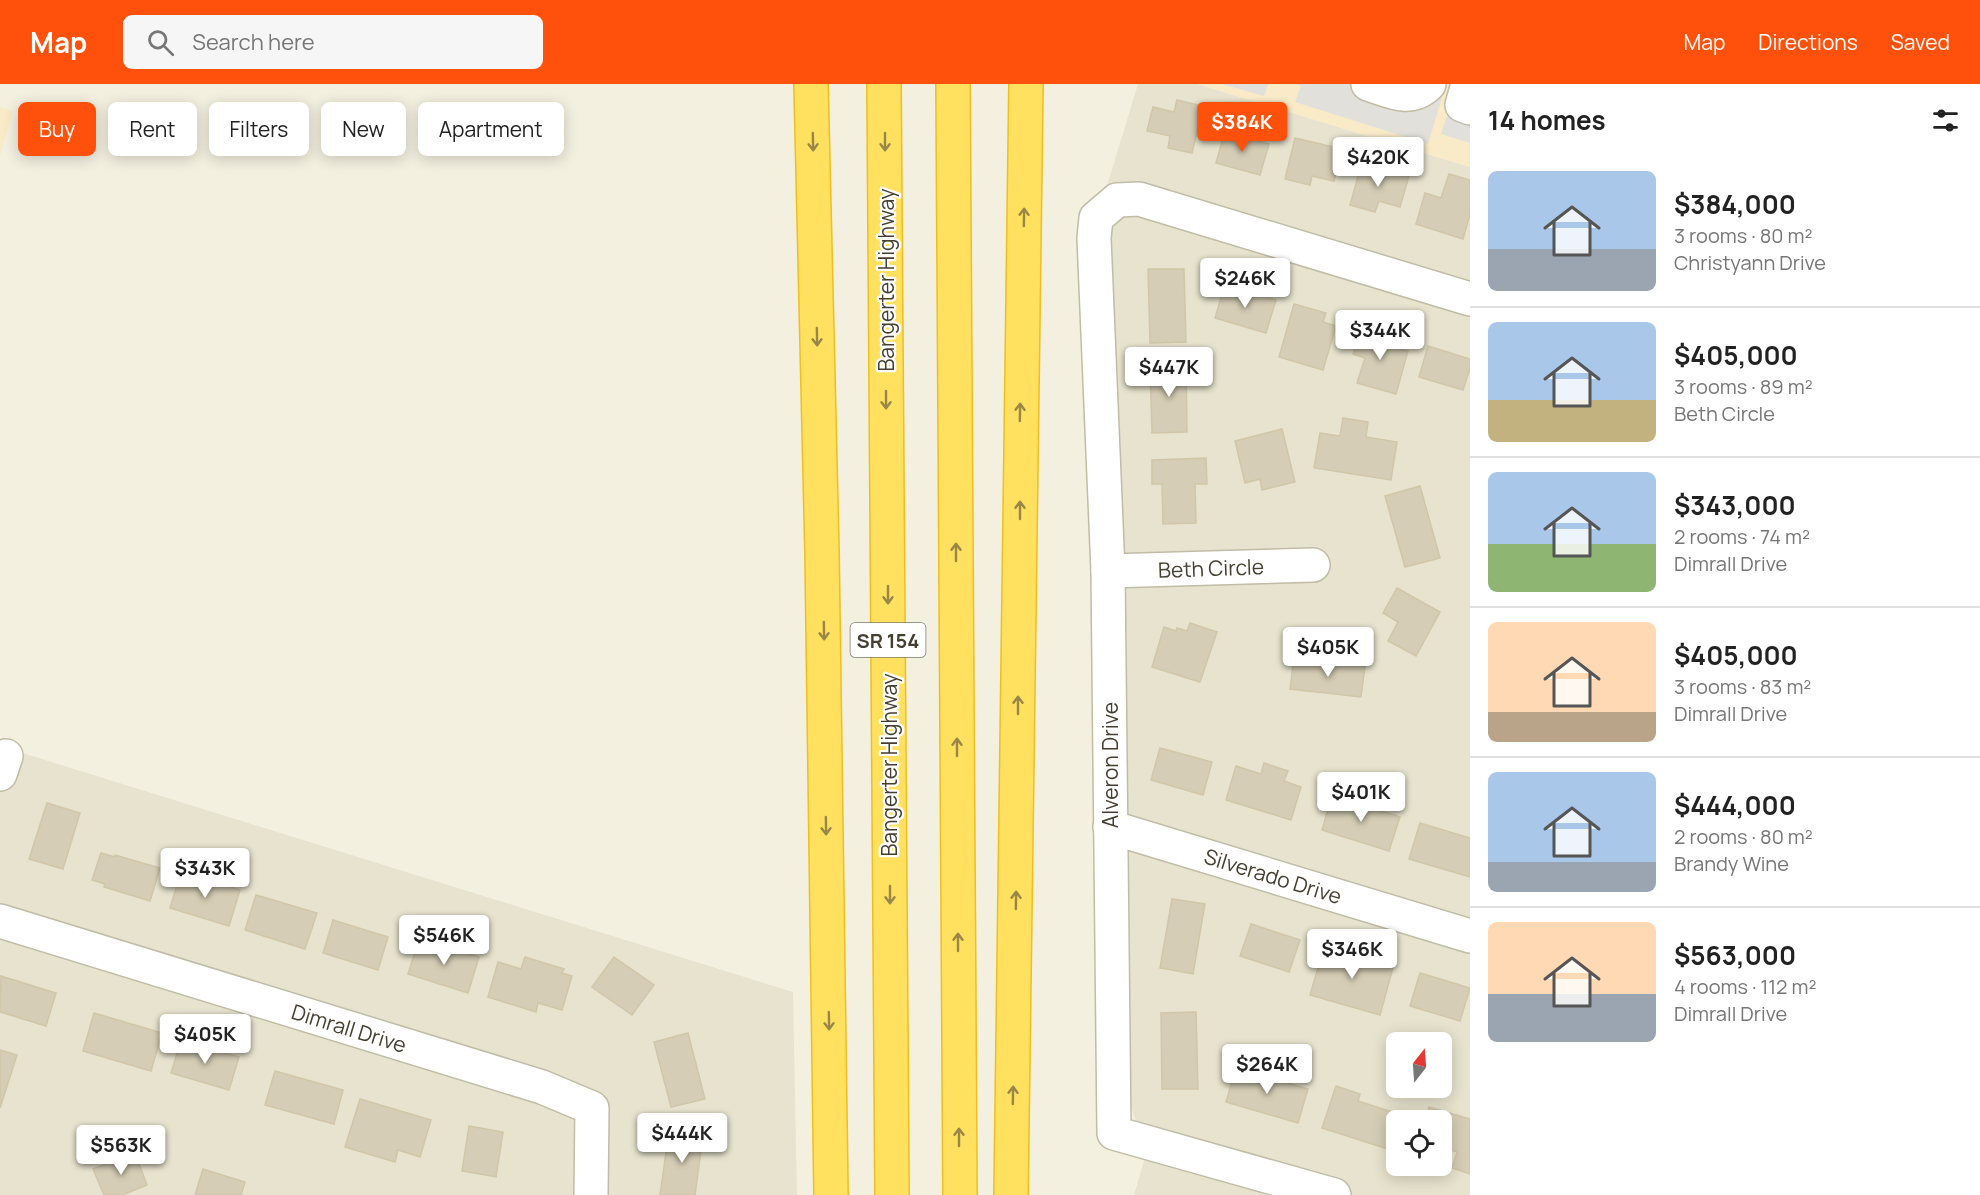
<!DOCTYPE html>
<html lang="en">
<head>
<meta charset="utf-8">
<style>
  body { margin:0; font-family:Manrope,sans-serif; background:#f6f6f6; color:#222; height:100vh; display:flex; flex-direction:column; font-size:22px; white-space:nowrap }
  * { box-sizing:border-box; margin:0 }
  p { font-size:20px; color:#767676 }
  .icon { flex:none; width:33px; height:33px; fill:none; stroke:currentColor; stroke-width:2; stroke-linecap:round; stroke-linejoin:round }
  .map { position:relative; flex:1; overflow:hidden }
  .side { display:flex; flex-direction:column; background:#fff; width:510px }
  .side>* { flex:none }
  .top-card { position:absolute; left:18px; top:18px; width:570px; height:54px; display:flex; gap:12px }
  .needle { width:39px; rotate:17deg }
  .buttons { position:absolute; left:1386px; top:948px; display:grid; gap:12px }
  .buttons a { display:grid; place-items:center; width:66px; height:66px; border-radius:9px; background:#fff; box-shadow:0 3px 15px #0003; font-size:30px }
  .price { position:absolute; translate:-50% -51px; padding:0 14px; border-radius:6px; background:#fff; color:#222; font-size:20px; line-height:39px; filter:drop-shadow(0 2px 3px #0008) }
  .price::after { content:''; position:absolute; left:50%; top:36px; width:18px; height:14px; margin-left:-9px; background:inherit; clip-path:polygon(0 0,100% 0,50% 100%) }
  .price.on { background:#ff510b; color:#fff }
  ul { padding:0; list-style:none }
  li { display:flex; align-items:center; gap:18px; height:150px; padding:0 18px }
  li+li { border-top:2px solid #e0e0e0 }
  li span { display:grid; place-items:center; flex:none; width:168px; height:120px; border-radius:9px; color:#555 }
  li>.icon { margin-inline-start:auto }
  span .icon { width:72px; height:72px; fill:#fffc; stroke-width:1 }
  li b { font-size:26px }
  h2 { display:flex; justify-content:space-between; align-items:center; height:72px; padding:0 18px; font-size:26px }
  .tag { padding:0 21px; border-radius:9px; background:#fff; box-shadow:0 3px 15px #0003; font-size:21px; line-height:54px }
  .tag.on { background:#ff510b; color:#fff }
  header { display:flex; align-items:center; gap:36px; box-sizing:border-box; height:84px; padding:0 30px; background:#ff510b; color:#fff }
  header strong { font-size:28px }
  nav { display:flex; gap:33px; margin-inline-start:auto; font-size:21px }
  .search { width:420px; height:54px; background:#f6f6f6; display:flex; align-items:center; gap:15px; box-sizing:border-box; padding:0 21px; border-radius:9px; color:#767676; font-size:22px }
  main { display:flex; flex:1; min-height:0 }
  .map>svg:first-child { display:block }
</style>
</head>
<body>
<header>
<strong>Map</strong>
<div class="search"><svg class="icon" aria-label="search" viewBox="0 0 24 24"><circle cx="10" cy="10" r="6"/><path d="M15 15l6 6"/></svg>Search here</div>
<nav><a>Map</a><a>Directions</a><a>Saved</a></nav>
</header>
<main>
<div class="map">
<svg width="1470" height="1111" viewBox="0 0 1470 1111">
  <rect width="100%" height="100%" fill="#f3f0e0"/>
  <g fill="#e7e3ce" fill-rule="evenodd">
    <path d="M 1138,0 L 1197,0 L 1470,83 L 1470,1111 L 1134,1111 L 1146,1070 L 1131,1022 L 1106,105 ZM 1396,958 L 1442,958 L 1442,1004 L 1396,1004 ZM 1396,1036 L 1442,1036 L 1442,1082 L 1396,1082 Z"/>
    <path d="M 0,662 L 793,908 L 797,1111 L 0,1111 Z"/>
  </g>
  <g fill="#f9ebc8">
    <path d="M 1197,0 L 1470,0 L 1470,83 Z"/>
    <path d="M 0,23 L 13,27 L 0,72 Z"/>
  </g>
  <g fill="#e2e0da">
    <path d="M 1222,0 L 1268,0 L 1264,12 Z"/>
    <path d="M 1296,0 L 1446,0 L 1428,60 L 1295,18 L 1301,2 Z"/>
    <path d="M 1457,0 L 1470,0 L 1470,59 L 1441,50 Z"/>
  </g>
  <g fill="#d5cdb5" stroke="#d1c6a7" stroke-width="1.5">
    <path d="M 1177,16 L 1203,22 L 1192,69 L 1168,64 L 1170,52 L 1147,47 L 1153,23 L 1174,28 Z"/>
    <path d="M 1225,47 L 1269,60 L 1260,91 L 1216,79 Z"/>
    <path d="M 1295,54 L 1342,65 L 1334,97 L 1312,92 L 1310,101 L 1285,95 Z"/>
    <path d="M 1362,78 L 1409,92 L 1400,123 L 1379,117 L 1375,128 L 1350,121 Z"/>
    <path d="M 1449,90 L 1470,96 L 1470,130 L 1463,155 L 1416,140 L 1425,109 L 1441,114 Z"/>
    <path d="M 1148,185 L 1184,185 L 1186,258 L 1150,259 Z"/>
    <path d="M 1225,200 L 1276,216 L 1266,249 L 1215,234 Z"/>
    <path d="M 1294,220 L 1326,229 L 1323,238 L 1336,242 L 1323,286 L 1279,273 Z"/>
    <path d="M 1361,244 L 1394,253 L 1391,262 L 1408,267 L 1396,310 L 1357,299 L 1365,274 L 1353,270 Z"/>
    <path d="M 1428,262 L 1470,275 L 1470,284 L 1463,306 L 1419,293 Z"/>
    <path d="M 1186,280 L 1187,348 L 1152,349 L 1150,281 Z"/>
    <path d="M 1343,334 L 1368,338 L 1366,353 L 1397,358 L 1391,396 L 1314,384 L 1320,349 L 1340,352 Z"/>
    <path d="M 1282,345 L 1295,398 L 1262,406 L 1260,395 L 1245,399 L 1235,357 Z"/>
    <path d="M 1206,374 L 1207,400 L 1195,400 L 1196,439 L 1163,440 L 1162,400 L 1152,400 L 1152,376 Z"/>
    <path d="M 1420,402 L 1440,474 L 1405,483 L 1385,412 Z"/>
    <path d="M 1397,504 L 1440,528 L 1416,572 L 1388,557 L 1398,538 L 1383,529 Z"/>
    <path d="M 1190,539 L 1217,548 L 1200,598 L 1152,583 L 1164,543 L 1176,547 L 1177,544 L 1187,547 Z"/>
    <path d="M 1294,574 L 1365,582 L 1361,613 L 1290,605 Z"/>
    <path d="M 1160,664 L 1212,678 L 1203,711 L 1151,696 Z"/>
    <path d="M 1264,679 L 1288,687 L 1284,697 L 1301,703 L 1291,736 L 1226,716 L 1236,682 L 1261,690 Z"/>
    <path d="M 1332,711 L 1400,733 L 1389,767 L 1322,746 Z"/>
    <path d="M 47,719 L 80,729 L 63,785 L 29,775 Z"/>
    <path d="M 1420,739 L 1470,754 L 1470,793 L 1409,775 Z"/>
    <path d="M 101,769 L 115,773 L 115,771 L 160,784 L 150,817 L 104,803 L 105,800 L 92,796 Z"/>
    <path d="M 181,788 L 240,806 L 229,842 L 170,824 Z"/>
    <path d="M 256,811 L 317,829 L 305,865 L 245,846 Z"/>
    <path d="M 1172,815 L 1205,820 L 1193,890 L 1160,884 Z"/>
    <path d="M 333,836 L 388,853 L 378,886 L 323,869 Z"/>
    <path d="M 1251,840 L 1300,856 L 1289,888 L 1240,872 Z"/>
    <path d="M 419,855 L 479,873 L 468,909 L 408,890 Z"/>
    <path d="M 1325,860 L 1394,880 L 1380,931 L 1310,911 Z"/>
    <path d="M 525,873 L 564,885 L 562,889 L 572,892 L 562,926 L 538,919 L 536,928 L 488,913 L 498,878 L 521,885 Z"/>
    <path d="M 614,873 L 654,901 L 632,931 L 592,903 Z"/>
    <path d="M 1420,889 L 1470,904 L 1460,937 L 1410,922 Z"/>
    <path d="M 1,892 L 56,909 L 46,942 L 0,928 Z"/>
    <path d="M 1196,928 L 1198,1005 L 1162,1005 L 1161,929 Z"/>
    <path d="M 94,929 L 162,949 L 151,987 L 83,967 Z"/>
    <path d="M 688,949 L 705,1015 L 671,1023 L 654,958 Z"/>
    <path d="M 181,956 L 239,973 L 229,1006 L 171,989 Z"/>
    <path d="M 0,966 L 17,971 L 0,1024 Z"/>
    <path d="M 1236,984 L 1308,1005 L 1298,1039 L 1226,1018 Z"/>
    <path d="M 275,987 L 343,1006 L 334,1040 L 265,1021 Z"/>
    <path d="M 1336,1002 L 1360,1010 L 1358,1017 L 1405,1032 L 1404,1036 L 1396,1036 L 1396,1060 L 1394,1067 L 1322,1044 Z"/>
    <path d="M 360,1015 L 431,1036 L 420,1073 L 398,1066 L 395,1078 L 345,1063 Z"/>
    <path d="M 1429,1023 L 1470,1035 L 1470,1090 L 1452,1084 L 1457,1068 L 1442,1063 L 1442,1036 L 1425,1036 Z"/>
    <path d="M 469,1042 L 503,1048 L 496,1093 L 462,1087 Z"/>
    <path d="M 669,1047 L 703,1052 L 695,1111 L 660,1111 Z"/>
    <path d="M 135,1069 L 147,1101 L 122,1111 L 104,1111 L 93,1085 Z"/>
    <path d="M 203,1085 L 245,1098 L 241,1111 L 195,1111 Z"/>
  </g>
  <g fill="none" stroke-linecap="round" stroke-linejoin="round">
    <defs>
      <g id="minor">
        <path d="M 1368,0 C 1390,7 1410,19 1429,0"/>
        <path d="M 1468,0 L 1462,21 L 1470,24"/>
        <path d="M 1108,487 L 1313,481"/>
        <path d="M 0,690 L 6,672"/>
        <path d="M 1110,743 L 1470,852"/>
        <path d="M 0,837 L 542,1003 L 592,1024 L 591,1111"/>
        <path d="M 1334,1111 L 1114,1049 L 1108,487 L 1094,154 L 1096,134 L 1117,116 L 1139,115 L 1470,215"/>
      </g>
      <g id="highway">
        <path d="M 811,0 L 822,468 L 831,1111"/>
        <path d="M 884,0 L 892,1111"/>
        <path d="M 953,0 L 960,1111"/>
        <path d="M 1011,1111 L 1026,0"/>
      </g>
    </defs>
    <use href="#minor" stroke="#c1bca5" stroke-width="36"/>
    <use href="#highway" stroke="#efbf1e" stroke-width="36"/>
    <use href="#minor" stroke="#fff" stroke-width="33"/>
    <use href="#highway" stroke="#ffe05f" stroke-width="33"/>
  </g>
  <defs><path id="oneway-shaft" d="M-6 0H5M1.5-3L5.5 0L1.5 3" fill="none" stroke-width="1.6" stroke-linecap="round" stroke-linejoin="round" transform="scale(1.5)"/></defs>
  <g stroke="#988746">
    <use href="#oneway-shaft" transform="translate(813 58) rotate(89)"/>
    <use href="#oneway-shaft" transform="translate(885 58) rotate(90)"/>
    <use href="#oneway-shaft" transform="translate(1024 133) rotate(-89)"/>
    <use href="#oneway-shaft" transform="translate(817 253) rotate(89)"/>
    <use href="#oneway-shaft" transform="translate(886 316) rotate(90)"/>
    <use href="#oneway-shaft" transform="translate(1020 328) rotate(-89)"/>
    <use href="#oneway-shaft" transform="translate(1020 426) rotate(-90)"/>
    <use href="#oneway-shaft" transform="translate(956 468) rotate(-90)"/>
    <use href="#oneway-shaft" transform="translate(888 511) rotate(90)"/>
    <use href="#oneway-shaft" transform="translate(824 547) rotate(89)"/>
    <use href="#oneway-shaft" transform="translate(1018 621) rotate(-90)"/>
    <use href="#oneway-shaft" transform="translate(957 663) rotate(-90)"/>
    <use href="#oneway-shaft" transform="translate(826 742) rotate(89)"/>
    <use href="#oneway-shaft" transform="translate(890 811) rotate(90)"/>
    <use href="#oneway-shaft" transform="translate(1016 816) rotate(-89)"/>
    <use href="#oneway-shaft" transform="translate(958 858) rotate(-90)"/>
    <use href="#oneway-shaft" transform="translate(829 937) rotate(89)"/>
    <use href="#oneway-shaft" transform="translate(1013 1011) rotate(-89)"/>
    <use href="#oneway-shaft" transform="translate(959 1053) rotate(-90)"/>
  </g>
  <g text-anchor="middle" dominant-baseline="central" stroke-width="4.5" stroke-linejoin="round" paint-order="stroke">
    <rect fill="#fff" stroke="#7c796f" stroke-width="1.5" x="850.5" y="539" width="75" height="34" rx="4.5"/>
    <g font-size="20" font-weight="bold" fill="#443f31">
      <text x="888" y="556">SR 154</text>
    </g>
    <g font-size="21" fill="#443f31" stroke="#fff">
      <text transform="translate(886 196) rotate(-90)">Bangerter Highway</text>
      <text transform="translate(1211 484) rotate(-2)">Beth Circle</text>
      <text transform="translate(889 681) rotate(-90)">Bangerter Highway</text>
      <text transform="translate(1110 681) rotate(-90)">Alveron Drive</text>
      <text transform="translate(1273 792) rotate(17)">Silverado Drive</text>
      <text transform="translate(349 944) rotate(17)">Dimrall Drive</text>
    </g>
  </g>
</svg>
<div class="buttons">
<a><svg class="needle" viewBox="-14 -14 28 28"><path d="M0-13l5 13h-10z" fill="#e53935"/><path d="M0 13l5-13h-10z" fill="#767676"/></svg></a>
<a><svg class="icon" aria-label="locate" viewBox="0 0 24 24"><circle cx="12" cy="12" r="6"/><path d="M12 2v4M12 18v4M2 12h4M18 12h4"/></svg></a>
</div>
<b class="price on" style="left:1242px;top:69px">$384K</b>
<b class="price" style="left:1378px;top:104px">$420K</b>
<b class="price" style="left:1245px;top:225px">$246K</b>
<b class="price" style="left:1380px;top:277px">$344K</b>
<b class="price" style="left:1169px;top:314px">$447K</b>
<b class="price" style="left:1328px;top:594px">$405K</b>
<b class="price" style="left:1361px;top:739px">$401K</b>
<b class="price" style="left:205px;top:815px">$343K</b>
<b class="price" style="left:444px;top:882px">$546K</b>
<b class="price" style="left:1352px;top:896px">$346K</b>
<b class="price" style="left:205px;top:981px">$405K</b>
<b class="price" style="left:1267px;top:1011px">$264K</b>
<b class="price" style="left:682px;top:1080px">$444K</b>
<b class="price" style="left:121px;top:1092px">$563K</b>
<div class="top-card">
<a class="tag on">Buy</a>
<a class="tag">Rent</a>
<a class="tag">Filters</a>
<a class="tag">New</a>
<a class="tag">Apartment</a>
</div>
</div>
<section class="side">
<h2>14 homes<svg class="icon" aria-label="filters" viewBox="0 0 24 24"><path d="M4 7h16M4 17h16"/><circle cx="9" cy="7" r="2"/><circle cx="15" cy="17" r="2"/></svg></h2>
<ul>
<li><span style="background:linear-gradient(#a9c7e8 65%,#9aa5b1 0)"><svg class="icon" aria-label="home" viewBox="0 0 24 24"><path d="M3 11l9-7 9 7M6 9v11h12V9"/></svg></span><div><b>$384,000</b><p>3 rooms · 80 m²</p><p>Christyann Drive</p></div></li>
<li><span style="background:linear-gradient(#a9c7e8 65%,#c2b280 0)"><svg class="icon" aria-label="home" viewBox="0 0 24 24"><path d="M3 11l9-7 9 7M6 9v11h12V9"/></svg></span><div><b>$405,000</b><p>3 rooms · 89 m²</p><p>Beth Circle</p></div></li>
<li><span style="background:linear-gradient(#a9c7e8 60%,#8fb573 0)"><svg class="icon" aria-label="home" viewBox="0 0 24 24"><path d="M3 11l9-7 9 7M6 9v11h12V9"/></svg></span><div><b>$343,000</b><p>2 rooms · 74 m²</p><p>Dimrall Drive</p></div></li>
<li><span style="background:linear-gradient(#ffd9b3 75%,#b9a48a 0)"><svg class="icon" aria-label="home" viewBox="0 0 24 24"><path d="M3 11l9-7 9 7M6 9v11h12V9"/></svg></span><div><b>$405,000</b><p>3 rooms · 83 m²</p><p>Dimrall Drive</p></div></li>
<li><span style="background:linear-gradient(#a9c7e8 75%,#9aa5b1 0)"><svg class="icon" aria-label="home" viewBox="0 0 24 24"><path d="M3 11l9-7 9 7M6 9v11h12V9"/></svg></span><div><b>$444,000</b><p>2 rooms · 80 m²</p><p>Brandy Wine</p></div></li>
<li><span style="background:linear-gradient(#ffd9b3 60%,#9aa5b1 0)"><svg class="icon" aria-label="home" viewBox="0 0 24 24"><path d="M3 11l9-7 9 7M6 9v11h12V9"/></svg></span><div><b>$563,000</b><p>4 rooms · 112 m²</p><p>Dimrall Drive</p></div></li>
</ul>
</section>
</main>
</body>
</html>
